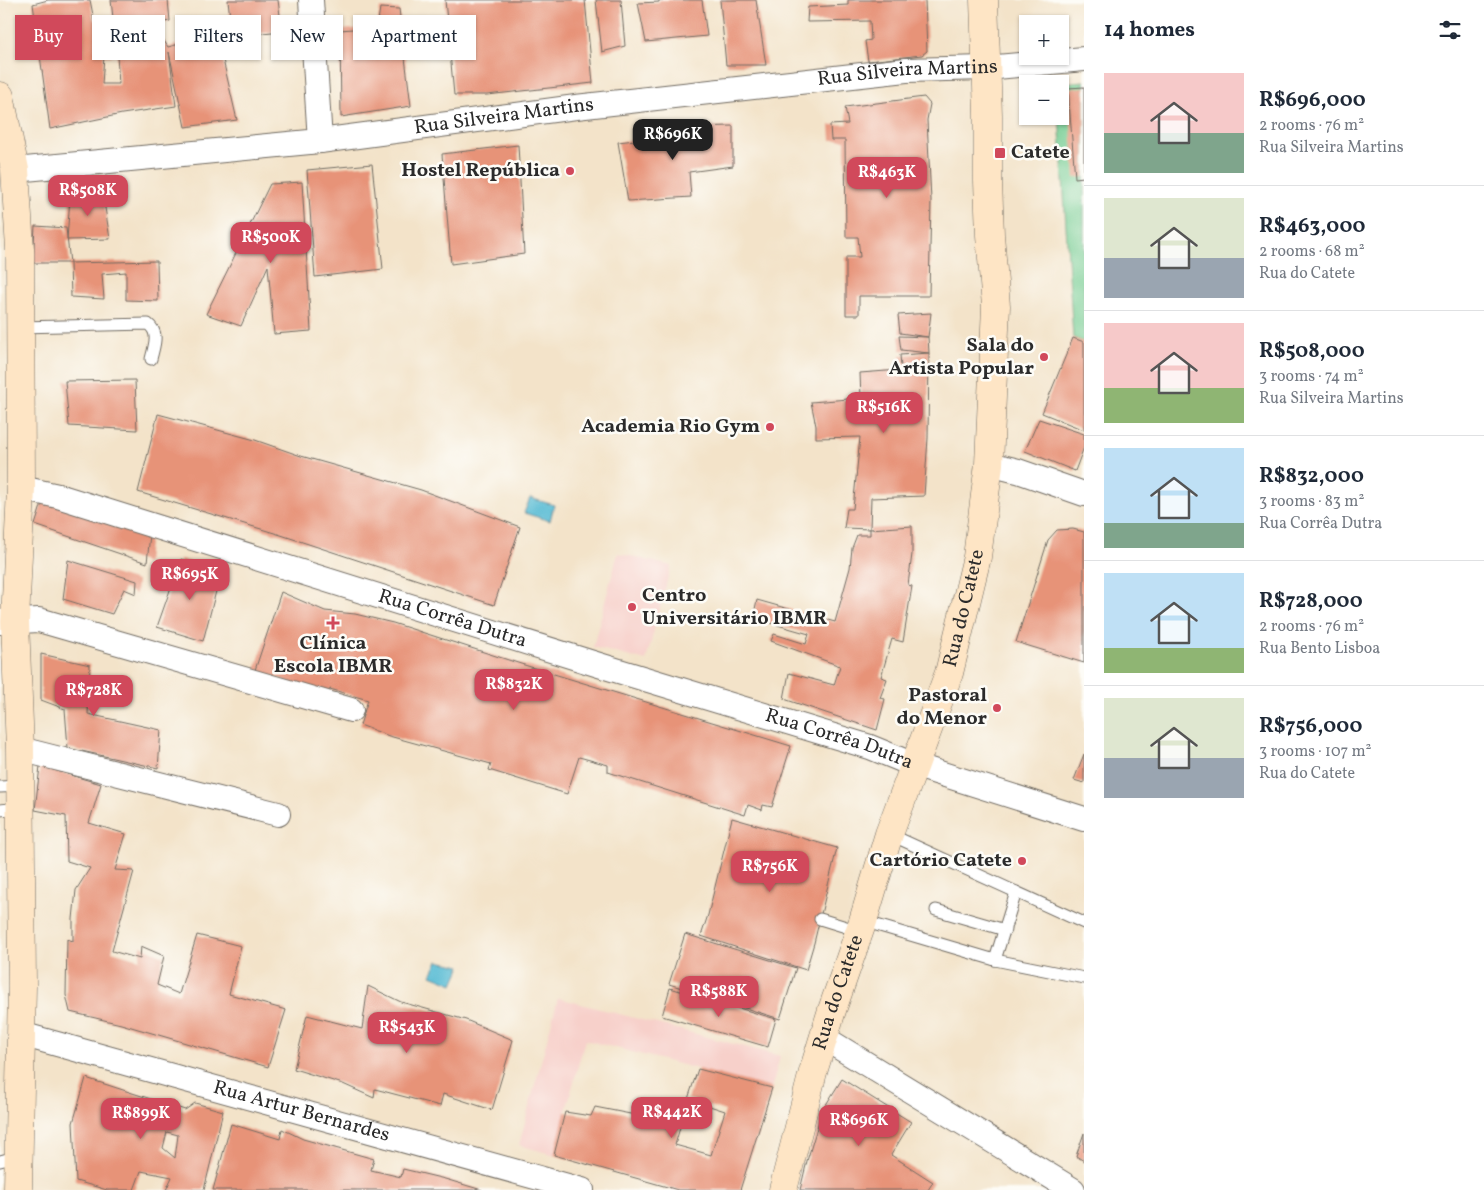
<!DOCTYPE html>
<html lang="en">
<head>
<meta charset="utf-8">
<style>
  body { margin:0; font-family:Vollkorn,serif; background:#f6f6f7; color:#1f2937; height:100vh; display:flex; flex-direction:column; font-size:19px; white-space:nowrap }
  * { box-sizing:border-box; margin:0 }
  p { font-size:16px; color:#747a83 }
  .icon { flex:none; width:28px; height:28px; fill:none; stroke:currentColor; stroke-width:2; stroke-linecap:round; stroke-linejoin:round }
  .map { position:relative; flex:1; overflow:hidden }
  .details { display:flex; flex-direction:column; background:#fff; width:400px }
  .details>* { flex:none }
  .banner { position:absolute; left:15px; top:15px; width:475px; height:45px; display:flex; gap:10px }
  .controls { position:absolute; left:1019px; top:15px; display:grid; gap:10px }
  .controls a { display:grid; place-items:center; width:50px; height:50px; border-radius:0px; background:#fff; box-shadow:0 1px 4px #0004; font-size:25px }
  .price { position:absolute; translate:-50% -42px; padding:0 11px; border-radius:10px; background:#d1495b; color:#fff; font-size:16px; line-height:32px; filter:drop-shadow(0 1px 2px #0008) }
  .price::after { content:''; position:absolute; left:50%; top:30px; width:15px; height:11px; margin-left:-8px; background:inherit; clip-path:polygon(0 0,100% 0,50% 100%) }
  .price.on { background:#222; color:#fff }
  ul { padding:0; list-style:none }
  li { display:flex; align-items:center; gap:15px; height:125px; padding:0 20px }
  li+li { border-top:1px solid #e0e1e3 }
  li span { display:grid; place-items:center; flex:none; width:140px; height:100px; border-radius:0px; color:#555 }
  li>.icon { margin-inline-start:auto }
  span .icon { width:60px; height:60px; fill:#fffc; stroke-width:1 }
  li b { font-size:21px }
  h2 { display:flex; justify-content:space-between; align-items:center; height:60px; padding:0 20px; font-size:21px }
  .pill { padding:0 18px; border-radius:0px; background:#fff; box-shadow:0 1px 4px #0004; font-size:18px; line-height:45px }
  .pill.on { background:#d1495b; color:#fff }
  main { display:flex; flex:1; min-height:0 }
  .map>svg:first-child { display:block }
</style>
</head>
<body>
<main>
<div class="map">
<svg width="1084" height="1190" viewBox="0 0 1084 1190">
  <rect width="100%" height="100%" fill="#fdfcf7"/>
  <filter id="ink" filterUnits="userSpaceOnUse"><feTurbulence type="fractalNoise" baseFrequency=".02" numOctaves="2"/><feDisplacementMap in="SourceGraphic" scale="10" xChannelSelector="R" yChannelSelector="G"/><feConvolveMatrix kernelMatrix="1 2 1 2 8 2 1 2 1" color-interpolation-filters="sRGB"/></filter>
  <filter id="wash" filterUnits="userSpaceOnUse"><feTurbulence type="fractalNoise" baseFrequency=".0096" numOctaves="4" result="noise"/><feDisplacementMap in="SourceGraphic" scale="20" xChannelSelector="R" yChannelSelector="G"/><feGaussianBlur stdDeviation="1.12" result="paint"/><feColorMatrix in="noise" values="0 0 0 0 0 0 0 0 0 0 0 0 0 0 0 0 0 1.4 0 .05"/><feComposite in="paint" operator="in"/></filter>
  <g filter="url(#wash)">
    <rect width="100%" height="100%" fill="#f3e3c9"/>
    <g fill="#f7d0ca">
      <path d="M 618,553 L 671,566 L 646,661 L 593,647 Z"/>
      <path d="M 558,998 L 780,1056 L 772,1088 L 585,1040 L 554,1155 L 519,1145 Z"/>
    </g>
    <path fill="#74cc92" stroke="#507c5e" d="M 1084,81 L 1084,342 L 1073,338 L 1059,116 L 1060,87 L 1063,83 Z"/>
    <g fill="#55bad3" stroke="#40727f">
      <path d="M 530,498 L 554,505 L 550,521 L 524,513 Z"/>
      <path d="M 438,961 L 461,966 L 453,984 L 431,975 Z"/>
    </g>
    <g id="blocks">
      <g fill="#e79378" fill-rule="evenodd">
        <path d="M 48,0 L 90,0 L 94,20 L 113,18 L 111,0 L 168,0 L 170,21 L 153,24 L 168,47 L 217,34 L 237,120 L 185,127 L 169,52 L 176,106 L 122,114 L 50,129 L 33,4 ZM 104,56 L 117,56 L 119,84 L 102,84 Z"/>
        <path d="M 228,0 L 278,0 L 282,31 L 232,36 Z"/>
        <path d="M 445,0 L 585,0 L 593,83 L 487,95 L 454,95 Z"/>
        <path d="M 596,0 L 621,0 L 625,46 L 602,52 Z"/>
        <path d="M 659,0 L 702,0 L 707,36 L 646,42 L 638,3 L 659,2 Z"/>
        <path d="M 720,0 L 756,0 L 766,65 L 726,65 Z"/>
        <path d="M 848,0 L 925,0 L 927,51 L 922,55 L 868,61 L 865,41 L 871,40 L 870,21 L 807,22 L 808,7 L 848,5 Z"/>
        <path d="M 380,8 L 399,9 L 411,106 L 341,117 L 340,30 L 377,27 Z"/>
        <path d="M 1084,87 L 1084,177 L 1075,178 L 1068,88 Z"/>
        <path d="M 924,97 L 930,104 L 927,120 L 931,200 L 929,296 L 859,296 L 859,315 L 846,315 L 846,257 L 860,257 L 858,237 L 846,237 L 845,140 L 831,140 L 830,125 L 848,124 L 845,107 Z"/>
        <path d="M 733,126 L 733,166 L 689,172 L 691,197 L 628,201 L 618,142 L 686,134 L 688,127 Z"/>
        <path d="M 518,145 L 524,254 L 451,264 L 442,154 Z"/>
        <path d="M 372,164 L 383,269 L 315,277 L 307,170 Z"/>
        <path d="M 302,182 L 311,331 L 274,334 L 268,266 L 241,326 L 206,314 L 270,184 Z"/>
        <path d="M 102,189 L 110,239 L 67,240 L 70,197 Z"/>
        <path d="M 35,226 L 66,228 L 70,263 L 33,263 Z"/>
        <path d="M 157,261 L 158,301 L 126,300 L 126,272 L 102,274 L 104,299 L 71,297 L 70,263 Z"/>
        <path d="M 931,313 L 928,337 L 929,353 L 901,350 L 899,336 L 928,337 L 900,333 L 898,315 Z"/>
        <path d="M 1073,338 L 1084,342 L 1084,430 L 1042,413 Z"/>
        <path d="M 929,353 L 928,438 L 924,496 L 871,498 L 870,529 L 844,528 L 847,509 L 853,509 L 860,437 L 816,438 L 816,426 L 811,402 L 861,398 L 860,373 L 926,368 L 901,367 L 900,355 Z"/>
        <path d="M 135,380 L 137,430 L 69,426 L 65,381 Z"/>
        <path d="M 158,414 L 255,440 L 301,456 L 421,490 L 520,527 L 494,605 L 281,535 L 138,492 Z"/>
        <path d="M 1039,419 L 1084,434 L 1084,447 L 1075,471 L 1025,451 Z"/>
        <path d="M 43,500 L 150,534 L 147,563 L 35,525 Z"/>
        <path d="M 912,526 L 912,554 L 908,585 L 912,586 L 903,642 L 892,639 L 881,677 L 887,679 L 880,698 L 885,699 L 877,730 L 784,699 L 789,673 L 834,685 L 840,666 L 771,641 L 774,634 L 806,644 L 809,634 L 753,618 L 757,600 L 835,622 L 850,568 L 852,548 L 857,535 L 870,535 L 870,529 Z"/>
        <path d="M 1073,529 L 1084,532 L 1084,663 L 1016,642 L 1048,540 L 1057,530 Z"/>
        <path d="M 181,559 L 221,572 L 203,641 L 157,627 Z"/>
        <path d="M 68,560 L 137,581 L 136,594 L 124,589 L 112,614 L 63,599 Z"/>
        <path d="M 281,592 L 325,611 L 355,614 L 393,623 L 521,664 L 791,746 L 772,807 L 763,805 L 762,810 L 748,805 L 745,815 L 608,772 L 608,765 L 579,757 L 567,794 L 489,770 L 491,764 L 389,736 L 360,725 L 368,700 L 330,689 L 329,697 L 255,670 Z"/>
        <path d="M 41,654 L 90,665 L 88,714 L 161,730 L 158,768 L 68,748 L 65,709 L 41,700 Z"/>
        <path d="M 1084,754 L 1084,783 L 1074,780 Z"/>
        <path d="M 40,766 L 101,784 L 89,823 L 126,834 L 115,870 L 134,871 L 112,951 L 140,959 L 141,946 L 164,956 L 157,985 L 179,994 L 197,935 L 241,946 L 229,994 L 286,1010 L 268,1067 L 121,1024 L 70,1012 L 66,995 L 67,939 L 73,941 L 73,919 L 76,890 L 90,868 L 67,861 L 66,816 L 35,810 Z"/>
        <path d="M 732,818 L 837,848 L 814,943 L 806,970 L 701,936 L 708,915 Z"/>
        <path d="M 685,934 L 796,968 L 780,1019 L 669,984 Z"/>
        <path d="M 368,986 L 401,1002 L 466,1020 L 513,1040 L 492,1110 L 443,1094 L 440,1106 L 375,1089 L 374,1098 L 343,1084 L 294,1069 L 307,1015 L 362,1029 Z"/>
        <path d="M 670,988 L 776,1019 L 768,1047 L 662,1016 Z"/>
        <path d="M 698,1069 L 772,1088 L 740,1190 L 678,1190 L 554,1155 L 565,1112 L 591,1116 L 595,1107 L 681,1124 L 675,1145 L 711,1155 L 725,1111 L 688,1099 Z"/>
        <path d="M 86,1078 L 185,1110 L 195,1103 L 223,1111 L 204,1190 L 166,1190 L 172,1177 L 141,1171 L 134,1190 L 107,1190 L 76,1181 L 73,1123 ZM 167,1132 L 178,1135 L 175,1158 L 163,1148 Z"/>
        <path d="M 842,1079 L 911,1122 L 891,1155 L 933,1182 L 928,1190 L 800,1190 L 807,1161 L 822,1111 Z"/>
        <path d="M 231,1124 L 280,1139 L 282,1129 L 303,1139 L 374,1159 L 371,1170 L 401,1177 L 403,1169 L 445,1179 L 482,1190 L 213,1190 Z"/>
        <path d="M 1084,1133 L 1084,1161 L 1076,1156 Z"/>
      </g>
    </g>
  </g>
  <g filter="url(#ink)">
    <use href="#blocks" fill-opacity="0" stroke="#716b62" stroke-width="1"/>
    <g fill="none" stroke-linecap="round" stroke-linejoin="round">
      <defs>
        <g id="service">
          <path d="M 20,327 L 148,324 C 160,333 154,346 151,359"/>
          <path d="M 0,787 L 20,786"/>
          <path d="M 0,810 L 20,808"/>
          <path d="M 889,834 L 1084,923"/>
          <path d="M 936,910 L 1005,930"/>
          <path d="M 820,919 L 859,931"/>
          <path d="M 863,921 L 995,960 L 1084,978"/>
          <path d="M 995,960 L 1016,892"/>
          <path d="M 0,1161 L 19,1156"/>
        </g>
        <g id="minor">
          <path d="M 311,0 L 320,141"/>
          <path id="s1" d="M 15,170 L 320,141 L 576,107 L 906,70 L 986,68 L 1084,59"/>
          <path d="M 989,464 L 1018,471 L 1084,494"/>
          <path id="s2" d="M 21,488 L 58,496 L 599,665 L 870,747 L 914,765 L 1084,819"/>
          <path d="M 0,622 L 39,620 L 351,710"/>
          <path d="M 20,749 L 278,814"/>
          <path id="s3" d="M 21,1034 L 582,1190"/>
          <path d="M 824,1038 L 1073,1190"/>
        </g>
        <g id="secondary">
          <path d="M 0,96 L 15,170 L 20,249 L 21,488 L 15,622 L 20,749 L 22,986 L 18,1190"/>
          <path id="s4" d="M 783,1190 L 813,1072 L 832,1010 L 863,921 L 889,834 L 949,673 L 977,557 L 989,464 L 996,306 L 990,235 L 988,181 L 988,115 L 984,0"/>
        </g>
      </defs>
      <use href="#service" stroke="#716b62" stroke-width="13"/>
      <use href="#minor" stroke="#716b62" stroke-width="26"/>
      <use href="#secondary" stroke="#716b62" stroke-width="29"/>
      <use href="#service" stroke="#fff" stroke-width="11"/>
      <use href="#minor" stroke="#fff" stroke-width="24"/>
      <use href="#secondary" stroke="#fee5c5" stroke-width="28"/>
    </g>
  </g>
  <g fill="#d1495b" stroke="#fdfcf7" stroke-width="2">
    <rect x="994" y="147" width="12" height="12" rx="2.5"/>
    <circle cx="570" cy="171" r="5"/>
    <circle cx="1044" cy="357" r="5"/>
    <circle cx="770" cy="427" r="5"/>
    <circle cx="632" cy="607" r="5"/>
    <path d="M330.5 615.5h5v5h5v5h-5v5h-5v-5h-5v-5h5z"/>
    <circle cx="997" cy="708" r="5"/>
    <circle cx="1022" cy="861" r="5"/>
  </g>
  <g text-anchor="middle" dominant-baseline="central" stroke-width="5" stroke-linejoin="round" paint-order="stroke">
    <g font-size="20" fill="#2b2b2b" stroke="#fdfcf7">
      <text stroke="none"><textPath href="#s1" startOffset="898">Rua Silveira Martins</textPath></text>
      <text stroke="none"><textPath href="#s1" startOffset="492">Rua Silveira Martins</textPath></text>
      <text stroke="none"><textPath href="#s4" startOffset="610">Rua do Catete</textPath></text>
      <text stroke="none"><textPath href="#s2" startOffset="451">Rua Corrêa Dutra</textPath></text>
      <text stroke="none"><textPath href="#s2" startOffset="856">Rua Corrêa Dutra</textPath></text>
      <text stroke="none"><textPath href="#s4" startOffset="205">Rua do Catete</textPath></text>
      <text stroke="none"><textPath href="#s3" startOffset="291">Rua Artur Bernardes</textPath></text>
    </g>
    <g font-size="20" font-weight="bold" fill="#2b2b2b" stroke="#fdfcf7" text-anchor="end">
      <text x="1011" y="153" text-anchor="start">Catete</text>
      <text x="560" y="171">Hostel República</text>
      <text x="1034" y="346">Sala do<tspan x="1034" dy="23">Artista Popular</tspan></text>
      <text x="760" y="427">Academia Rio Gym</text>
      <text x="642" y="596" text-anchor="start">Centro<tspan x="642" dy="23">Universitário IBMR</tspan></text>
      <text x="333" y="644" text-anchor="middle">Clínica<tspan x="333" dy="23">Escola IBMR</tspan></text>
      <text x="987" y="696">Pastoral<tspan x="987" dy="23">do Menor</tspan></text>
      <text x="1012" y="861">Cartório Catete</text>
    </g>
  </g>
</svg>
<div class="controls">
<a>+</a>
<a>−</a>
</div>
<b class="price on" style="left:673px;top:161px">R$696K</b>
<b class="price" style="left:887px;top:199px">R$463K</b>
<b class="price" style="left:88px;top:217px">R$508K</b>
<b class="price" style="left:271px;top:264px">R$500K</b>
<b class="price" style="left:884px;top:434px">R$516K</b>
<b class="price" style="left:190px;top:601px">R$695K</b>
<b class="price" style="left:514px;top:711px">R$832K</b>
<b class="price" style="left:94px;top:717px">R$728K</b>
<b class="price" style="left:770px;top:893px">R$756K</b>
<b class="price" style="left:719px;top:1018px">R$588K</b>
<b class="price" style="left:407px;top:1054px">R$543K</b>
<b class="price" style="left:672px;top:1139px">R$442K</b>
<b class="price" style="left:141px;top:1140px">R$899K</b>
<b class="price" style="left:859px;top:1147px">R$696K</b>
<div class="banner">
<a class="pill on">Buy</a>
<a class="pill">Rent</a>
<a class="pill">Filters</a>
<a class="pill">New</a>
<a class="pill">Apartment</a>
</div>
</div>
<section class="details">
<h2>14 homes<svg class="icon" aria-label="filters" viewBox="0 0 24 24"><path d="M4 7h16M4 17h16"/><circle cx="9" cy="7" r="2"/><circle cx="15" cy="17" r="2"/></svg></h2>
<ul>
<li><span style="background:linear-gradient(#f6c9c9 60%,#7fa58c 0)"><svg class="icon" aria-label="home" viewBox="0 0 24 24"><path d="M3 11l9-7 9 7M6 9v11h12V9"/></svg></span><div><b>R$696,000</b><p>2 rooms · 76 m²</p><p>Rua Silveira Martins</p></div></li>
<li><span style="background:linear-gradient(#dfe7d0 60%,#9aa5b1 0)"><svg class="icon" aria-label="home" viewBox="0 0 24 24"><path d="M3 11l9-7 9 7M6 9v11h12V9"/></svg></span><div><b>R$463,000</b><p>2 rooms · 68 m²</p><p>Rua do Catete</p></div></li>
<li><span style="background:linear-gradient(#f6c9c9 65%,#8fb573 0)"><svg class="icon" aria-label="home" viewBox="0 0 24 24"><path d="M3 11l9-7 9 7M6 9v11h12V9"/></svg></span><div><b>R$508,000</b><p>3 rooms · 74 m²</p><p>Rua Silveira Martins</p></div></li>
<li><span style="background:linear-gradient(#bfe0f5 75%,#7fa58c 0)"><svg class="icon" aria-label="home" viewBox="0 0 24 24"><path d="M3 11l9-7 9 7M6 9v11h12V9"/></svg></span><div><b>R$832,000</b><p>3 rooms · 83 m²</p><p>Rua Corrêa Dutra</p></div></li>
<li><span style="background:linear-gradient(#bfe0f5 75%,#8fb573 0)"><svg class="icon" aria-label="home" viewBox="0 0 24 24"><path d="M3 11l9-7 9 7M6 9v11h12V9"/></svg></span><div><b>R$728,000</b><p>2 rooms · 76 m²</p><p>Rua Bento Lisboa</p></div></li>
<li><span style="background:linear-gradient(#dfe7d0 60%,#9aa5b1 0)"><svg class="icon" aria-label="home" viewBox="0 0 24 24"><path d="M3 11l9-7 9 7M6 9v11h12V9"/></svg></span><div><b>R$756,000</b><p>3 rooms · 107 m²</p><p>Rua do Catete</p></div></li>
</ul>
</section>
</main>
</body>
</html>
